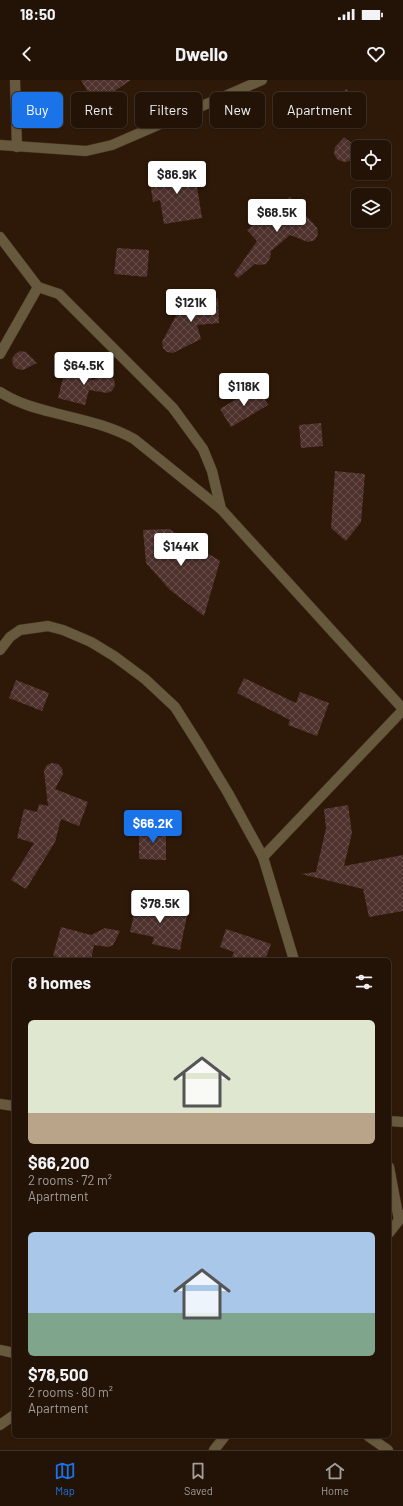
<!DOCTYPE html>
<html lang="en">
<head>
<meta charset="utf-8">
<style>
  body { margin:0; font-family:Barlow,sans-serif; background:#2a1c10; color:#f1f3f6; height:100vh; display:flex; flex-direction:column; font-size:15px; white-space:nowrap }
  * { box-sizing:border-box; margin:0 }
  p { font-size:13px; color:#a29e9b }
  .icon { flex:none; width:22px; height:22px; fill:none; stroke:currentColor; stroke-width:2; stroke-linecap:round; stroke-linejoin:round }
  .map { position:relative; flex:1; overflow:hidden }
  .side { position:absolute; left:12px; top:878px; width:379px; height:480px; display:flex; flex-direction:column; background:#221306; border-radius:6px; box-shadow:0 1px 3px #0004,0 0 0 1px #3f3228 }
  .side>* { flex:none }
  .guide { position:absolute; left:12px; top:12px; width:379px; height:36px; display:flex; gap:8px }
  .buttons { position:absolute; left:351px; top:60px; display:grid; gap:8px }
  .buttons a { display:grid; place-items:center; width:40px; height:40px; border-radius:6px; background:#221306; box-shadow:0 1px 3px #0004,0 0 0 1px #3f3228; font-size:20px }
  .price { position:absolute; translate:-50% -34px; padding:0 9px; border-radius:4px; background:#fff; color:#222; font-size:13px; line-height:26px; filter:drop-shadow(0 1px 2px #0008) }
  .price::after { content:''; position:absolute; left:50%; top:24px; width:12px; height:9px; margin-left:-6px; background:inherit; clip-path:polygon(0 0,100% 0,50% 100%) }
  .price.selected { background:#1a73e8; color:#fff }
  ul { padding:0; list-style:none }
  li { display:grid; align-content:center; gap:8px; height:212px; padding:0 16px }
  li span { display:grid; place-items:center; height:124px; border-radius:6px; color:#555 }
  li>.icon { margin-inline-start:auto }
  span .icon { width:72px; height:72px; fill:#fffc; stroke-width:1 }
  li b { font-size:17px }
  h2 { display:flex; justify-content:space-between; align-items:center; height:48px; padding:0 16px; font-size:17px }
  .chip { padding:0 14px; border-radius:6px; background:#221306; box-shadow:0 1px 3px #0004,0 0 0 1px #3f3228; font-size:14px; line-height:36px }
  .chip.selected { background:#1a73e8; color:#fff }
  .status { display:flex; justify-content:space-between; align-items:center; height:28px; padding:0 20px; background:#221306; direction:ltr }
  .status svg { height:11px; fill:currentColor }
  header { display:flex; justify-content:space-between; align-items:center; height:52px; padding:0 16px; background:#221306; font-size:18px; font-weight:700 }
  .tabs { display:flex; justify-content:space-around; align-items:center; height:56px; border-top:1px solid #3f3228; background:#221306; font-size:11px; color:#a29e9b }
  .tabs a { display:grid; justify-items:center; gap:2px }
  .tabs .selected { color:#1a73e8 }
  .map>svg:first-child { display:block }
</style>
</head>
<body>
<div class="status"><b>18:50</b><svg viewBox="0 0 49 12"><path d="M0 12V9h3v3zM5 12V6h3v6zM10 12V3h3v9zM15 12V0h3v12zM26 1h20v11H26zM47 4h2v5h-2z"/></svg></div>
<header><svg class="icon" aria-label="back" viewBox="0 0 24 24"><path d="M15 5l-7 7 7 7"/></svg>Dwello<svg class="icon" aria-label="heart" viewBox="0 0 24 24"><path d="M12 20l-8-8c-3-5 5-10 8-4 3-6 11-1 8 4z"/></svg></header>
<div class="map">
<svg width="403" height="1370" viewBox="0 0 403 1370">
  <defs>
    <pattern id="building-cross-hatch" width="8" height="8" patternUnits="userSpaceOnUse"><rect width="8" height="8" fill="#4f322d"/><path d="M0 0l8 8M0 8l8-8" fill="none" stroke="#684f4a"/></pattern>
  </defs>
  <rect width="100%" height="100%" fill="#2e1908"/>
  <g fill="url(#building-cross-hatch)">
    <path d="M 81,0 L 131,0 L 95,24 Z"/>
    <path d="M 346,9 L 362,22 L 351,35 L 344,35 L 332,25 Z"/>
    <path d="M 344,57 L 358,68 L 358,72 L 352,80 L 345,82 L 338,80 L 334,74 L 335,67 Z"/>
    <path d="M 194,88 L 202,138 L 164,144 L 160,120 L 153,122 L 149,95 Z"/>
    <path d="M 290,117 L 317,148 L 318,154 L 315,160 L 308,162 L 290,155 L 271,171 L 270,178 L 266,184 L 259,185 L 255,184 L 238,198 L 234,194 L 257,161 L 247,150 L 279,123 L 280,126 Z"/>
    <path d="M 117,168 L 149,170 L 147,197 L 114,194 Z"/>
    <path d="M 218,218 L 219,243 L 197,245 L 201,259 L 173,273 L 167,272 L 163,268 L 162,262 L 185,219 Z"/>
    <path d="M 20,271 L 26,272 L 37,283 L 23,290 L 17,289 L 13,285 L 12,279 L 15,274 Z"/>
    <path d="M 65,290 L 92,297 L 91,301 L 104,294 L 110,295 L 114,299 L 115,305 L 112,311 L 107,313 L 89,310 L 85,325 L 58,318 Z"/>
    <path d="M 258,306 L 268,325 L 231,347 L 220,329 Z"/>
    <path d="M 321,343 L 323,366 L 301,368 L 299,345 Z"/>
    <path d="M 335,391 L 365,394 L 361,442 L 346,461 L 331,448 Z"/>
    <path d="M 169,449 L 220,481 L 204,536 L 170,510 L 146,483 L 143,450 Z"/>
    <path d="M 244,598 L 296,623 L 300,612 L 329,623 L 317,656 L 288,645 L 290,640 L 237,613 Z"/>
    <path d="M 16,600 L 49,613 L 42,631 L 9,618 Z"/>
    <path d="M 52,683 L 58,684 L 62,688 L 63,694 L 55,709 L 88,722 L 79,746 L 61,739 L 55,762 L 26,809 L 11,800 L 34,763 L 17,758 L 24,729 L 37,732 L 39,724 L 48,726 L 44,691 L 47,685 Z"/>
    <path d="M 348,725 L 352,753 L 344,786 L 403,775 L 403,831 L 369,837 L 363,809 L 301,794 L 316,792 L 326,748 L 324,729 Z"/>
    <path d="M 139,749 L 166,749 L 166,780 L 139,779 Z"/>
    <path d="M 137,820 L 188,831 L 180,870 L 152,864 L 154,857 L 130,852 Z"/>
    <path d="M 61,847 L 91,855 L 105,848 L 120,851 L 113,865 L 108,867 L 94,865 L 91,880 L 70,880 L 53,876 Z"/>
    <path d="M 226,849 L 271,864 L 265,880 L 231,880 L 234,872 L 220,867 Z"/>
  </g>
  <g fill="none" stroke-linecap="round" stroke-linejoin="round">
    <defs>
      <g id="minor">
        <path d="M 15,0 L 17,67"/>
        <path d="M 0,65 L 86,71 L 112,65 L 262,0"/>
        <path d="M 0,157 L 38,207 L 59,214 L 173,328 L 203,369 L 212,391 L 221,429 L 403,629"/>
        <path d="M 0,274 L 38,207"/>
        <path d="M 0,312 C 17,323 35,328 55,333 C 82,340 109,345 134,359 L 221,429"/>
        <path d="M 0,570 L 10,557 L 20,550 L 48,546 L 63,550 L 91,562 L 114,576 L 145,599 L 175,627 L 199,665 L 228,713 L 263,777 L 294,880"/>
        <path d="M 263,777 L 403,630"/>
        <path d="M 0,1024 L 14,1026"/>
        <path d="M 389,1041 L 403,1042"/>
        <path d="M 389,1087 L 399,1140"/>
        <path d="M 389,1153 L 403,1135"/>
        <path d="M 0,1270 L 14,1273"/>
        <path d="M 0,1345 L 14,1335"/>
        <path d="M 368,1356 L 388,1370"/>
        <path d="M 214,1370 L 225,1356"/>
      </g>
    </defs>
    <use href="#minor" stroke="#483323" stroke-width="11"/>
    <use href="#minor" stroke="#67593e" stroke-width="10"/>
  </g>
</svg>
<div class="buttons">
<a><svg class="icon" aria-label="locate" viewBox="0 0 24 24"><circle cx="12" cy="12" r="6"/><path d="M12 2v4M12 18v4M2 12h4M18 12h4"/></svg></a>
<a><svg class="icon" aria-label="layers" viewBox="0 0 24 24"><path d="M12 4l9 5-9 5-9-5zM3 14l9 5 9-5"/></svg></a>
</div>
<b class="price" style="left:177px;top:115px">$86.9K</b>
<b class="price" style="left:277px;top:153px">$68.5K</b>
<b class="price" style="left:191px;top:243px">$121K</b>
<b class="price" style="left:84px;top:306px">$64.5K</b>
<b class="price" style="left:244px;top:327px">$118K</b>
<b class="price" style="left:181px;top:487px">$144K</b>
<b class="price selected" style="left:153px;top:764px">$66.2K</b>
<b class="price" style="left:160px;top:844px">$78.5K</b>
<div class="guide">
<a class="chip selected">Buy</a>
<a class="chip">Rent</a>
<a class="chip">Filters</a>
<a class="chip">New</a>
<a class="chip">Apartment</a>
</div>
<section class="side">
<h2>8 homes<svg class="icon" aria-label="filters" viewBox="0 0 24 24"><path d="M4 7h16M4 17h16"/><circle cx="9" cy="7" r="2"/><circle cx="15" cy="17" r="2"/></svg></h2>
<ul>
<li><span style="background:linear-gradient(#dfe7d0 75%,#b9a48a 0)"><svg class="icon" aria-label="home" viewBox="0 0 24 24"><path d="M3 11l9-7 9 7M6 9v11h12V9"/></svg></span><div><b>$66,200</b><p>2 rooms · 72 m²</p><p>Apartment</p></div></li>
<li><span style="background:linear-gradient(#a9c7e8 65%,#7fa58c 0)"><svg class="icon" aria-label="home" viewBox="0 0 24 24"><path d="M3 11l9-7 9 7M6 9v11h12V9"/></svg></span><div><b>$78,500</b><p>2 rooms · 80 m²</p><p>Apartment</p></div></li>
</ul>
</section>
</div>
<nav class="tabs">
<a class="selected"><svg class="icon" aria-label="map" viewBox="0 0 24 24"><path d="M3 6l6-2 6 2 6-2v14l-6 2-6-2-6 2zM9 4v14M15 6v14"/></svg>Map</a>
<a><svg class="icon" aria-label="saved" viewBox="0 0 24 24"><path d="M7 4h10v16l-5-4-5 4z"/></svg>Saved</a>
<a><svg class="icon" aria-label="home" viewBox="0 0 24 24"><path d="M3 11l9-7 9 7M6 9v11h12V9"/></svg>Home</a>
</nav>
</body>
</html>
